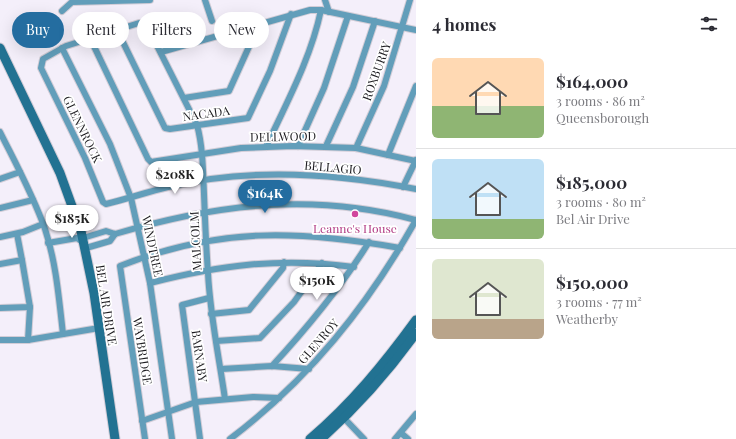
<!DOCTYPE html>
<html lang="en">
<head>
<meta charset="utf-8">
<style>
  body { margin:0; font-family:"Playfair Display",serif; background:#f2f2f3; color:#2b2b33; height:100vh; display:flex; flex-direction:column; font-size:15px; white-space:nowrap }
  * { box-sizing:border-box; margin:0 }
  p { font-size:13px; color:#7c7c81 }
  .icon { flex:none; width:22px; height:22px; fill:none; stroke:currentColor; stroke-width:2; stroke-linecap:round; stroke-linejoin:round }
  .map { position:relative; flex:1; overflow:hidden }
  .side { display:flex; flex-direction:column; background:#fff; width:320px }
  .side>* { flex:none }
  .guide { position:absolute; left:12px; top:12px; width:344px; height:36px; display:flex; gap:8px }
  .price { position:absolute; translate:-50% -34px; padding:0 9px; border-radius:14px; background:#fff; color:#222; font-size:13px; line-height:26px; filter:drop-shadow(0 1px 2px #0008) }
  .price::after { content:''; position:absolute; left:50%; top:24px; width:12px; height:9px; margin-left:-6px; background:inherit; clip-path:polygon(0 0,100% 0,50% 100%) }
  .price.active { background:#246da0; color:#fff }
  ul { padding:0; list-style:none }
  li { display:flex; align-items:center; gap:12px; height:100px; padding:0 16px }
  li+li { border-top:1px solid #e1e1e2 }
  li span { display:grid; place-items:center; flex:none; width:112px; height:80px; border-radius:6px; color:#555 }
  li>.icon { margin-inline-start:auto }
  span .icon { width:48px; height:48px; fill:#fffc; stroke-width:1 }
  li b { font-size:17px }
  h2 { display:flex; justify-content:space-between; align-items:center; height:48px; padding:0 16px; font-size:17px }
  .pill { padding:0 14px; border-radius:18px; background:#fff; box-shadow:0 4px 16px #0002; font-size:14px; line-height:36px }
  .pill.active { background:#246da0; color:#fff }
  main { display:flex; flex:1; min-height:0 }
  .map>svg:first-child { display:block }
</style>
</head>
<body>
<main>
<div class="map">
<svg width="416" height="439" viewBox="0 0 416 439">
  <rect width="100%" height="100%" fill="#f4effa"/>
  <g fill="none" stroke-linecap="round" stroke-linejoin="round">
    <defs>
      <g id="street">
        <path d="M 205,0 L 212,21"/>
        <path d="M 325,0 L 329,12"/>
        <path d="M 62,11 L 72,2 L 150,0"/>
        <path d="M 117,30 L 165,128 L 170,129 L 248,118 L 270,71 L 291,14"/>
        <path d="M 90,38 L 148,159 L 151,162 L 241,148 L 293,146 L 356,148 L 416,161"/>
        <path d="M 62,48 L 110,144 L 131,198 L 150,283 L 172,439"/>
        <path d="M 161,52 L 310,10 L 321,10 L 416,30"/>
        <path d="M 184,98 L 229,91 L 252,40 L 257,24"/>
        <path d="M 0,132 C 16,164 33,195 45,229 C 56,262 59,299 63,334"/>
        <path d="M 298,146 L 324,88 L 348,16"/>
        <path d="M 326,146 L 353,87 L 375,21"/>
        <path d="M 266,147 C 287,102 311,58 321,10"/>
        <path d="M 356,148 L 384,86 L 410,0"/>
        <path d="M 388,155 L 416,86"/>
        <path d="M 0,179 L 20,172"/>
        <path d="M 403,187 L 416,160"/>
        <path d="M 0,208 L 33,200"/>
        <path d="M 115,234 C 215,204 314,192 416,220"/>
        <path d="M 0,237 L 23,232 L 43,224"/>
        <path d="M 83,238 L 106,231 L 115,234"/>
        <path d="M 48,243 L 77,238 L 84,243"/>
        <path d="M 86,248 L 110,241 L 115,234"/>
        <path d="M 0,264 L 22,260 L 17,234"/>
        <path d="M 150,283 C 220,265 281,257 354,267"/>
        <path d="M 0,308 L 30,307 L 22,260"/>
        <path d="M 211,314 L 249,310 L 283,268 L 284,262"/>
        <path d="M 0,340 L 28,340 L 99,328"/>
        <path d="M 28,340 L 30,307"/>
        <path d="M 216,341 L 260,338 L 294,302 L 322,263"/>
        <path d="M 272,366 C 308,327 341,287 369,242"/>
        <path d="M 221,369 L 272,366 L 309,369"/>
        <path d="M 225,399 C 219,357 210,315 208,273 C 206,246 205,220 204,194 C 203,171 203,147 197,125 L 146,24 L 139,23 L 66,46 L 43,59 L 41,68 L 85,158 L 103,202 L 106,204 C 127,199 147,192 168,187 C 249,167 335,173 416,189"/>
        <path d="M 342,416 L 364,439"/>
        <path d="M 142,421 L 196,402 L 253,397 L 279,398"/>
        <path d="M 401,433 L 408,439"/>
        <path d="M 145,439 L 120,266 C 219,227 298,230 400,248"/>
        <path d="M 200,439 L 182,305 L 209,298"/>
        <path d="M 230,439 C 309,379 367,307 416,220"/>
        <path d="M 395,439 L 416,414"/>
      </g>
      <g id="secondary">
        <path d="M 0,48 L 60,173 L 81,231 L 94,293 L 115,439"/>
        <path d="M 310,439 C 352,403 384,364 416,320"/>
        <path d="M 321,439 C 357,407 388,372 416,333"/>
      </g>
    </defs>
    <use href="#street" stroke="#d2cdd7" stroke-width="8"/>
    <use href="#secondary" stroke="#d2cdd7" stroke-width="11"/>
    <use href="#street" stroke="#629eba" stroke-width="6"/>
    <use href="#secondary" stroke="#227292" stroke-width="9"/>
  </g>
  <circle fill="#d1479c" stroke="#fff" stroke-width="1.5" cx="355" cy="214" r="4"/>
  <g text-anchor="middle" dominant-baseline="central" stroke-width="3.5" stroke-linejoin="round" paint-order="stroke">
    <g font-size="12" fill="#1d1c20" stroke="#fff">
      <text transform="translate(376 71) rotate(-70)">ROXBURRY</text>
      <text transform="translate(206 113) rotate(-8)">NACADA</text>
      <text transform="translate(83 129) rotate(64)">GLENNROCK</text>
      <text transform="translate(283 136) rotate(-1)">DELLWOOD</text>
      <text transform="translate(333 167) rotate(5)">BELLAGIO</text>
      <text transform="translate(195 241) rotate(-93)">MALCOLM</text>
      <text transform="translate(153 246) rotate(78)">WINDTREE</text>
      <text transform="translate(107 305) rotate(81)">BEL AIR DRIVE</text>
      <text transform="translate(318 341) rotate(-49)">GLENROY</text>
      <text transform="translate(143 351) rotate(81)">WAYBRIDGE</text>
      <text transform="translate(200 356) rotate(82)">BARNABY</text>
    </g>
    <g font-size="12" fill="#b23c85" stroke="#fff">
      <text x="355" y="228">Leanne's House</text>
    </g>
  </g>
</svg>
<b class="price" style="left:175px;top:195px">$208K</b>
<b class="price active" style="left:265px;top:214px">$164K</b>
<b class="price" style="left:72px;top:239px">$185K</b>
<b class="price" style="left:317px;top:301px">$150K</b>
<div class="guide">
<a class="pill active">Buy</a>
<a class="pill">Rent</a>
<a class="pill">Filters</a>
<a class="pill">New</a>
</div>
</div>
<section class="side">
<h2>4 homes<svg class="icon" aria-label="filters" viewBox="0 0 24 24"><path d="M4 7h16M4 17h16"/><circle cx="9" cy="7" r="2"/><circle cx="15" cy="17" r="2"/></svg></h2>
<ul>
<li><span style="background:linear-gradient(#ffd9b3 60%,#8fb573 0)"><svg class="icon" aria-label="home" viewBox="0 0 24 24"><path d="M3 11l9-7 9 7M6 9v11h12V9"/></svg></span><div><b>$164,000</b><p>3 rooms · 86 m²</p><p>Queensborough</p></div></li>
<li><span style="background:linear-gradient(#bfe0f5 75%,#8fb573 0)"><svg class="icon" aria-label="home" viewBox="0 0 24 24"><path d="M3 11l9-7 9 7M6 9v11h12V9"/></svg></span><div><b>$185,000</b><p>3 rooms · 80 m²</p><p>Bel Air Drive</p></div></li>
<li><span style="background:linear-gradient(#dfe7d0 75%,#b9a48a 0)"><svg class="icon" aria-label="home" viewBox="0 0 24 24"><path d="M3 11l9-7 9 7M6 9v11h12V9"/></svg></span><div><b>$150,000</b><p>3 rooms · 77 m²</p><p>Weatherby</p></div></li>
</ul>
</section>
</main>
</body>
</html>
